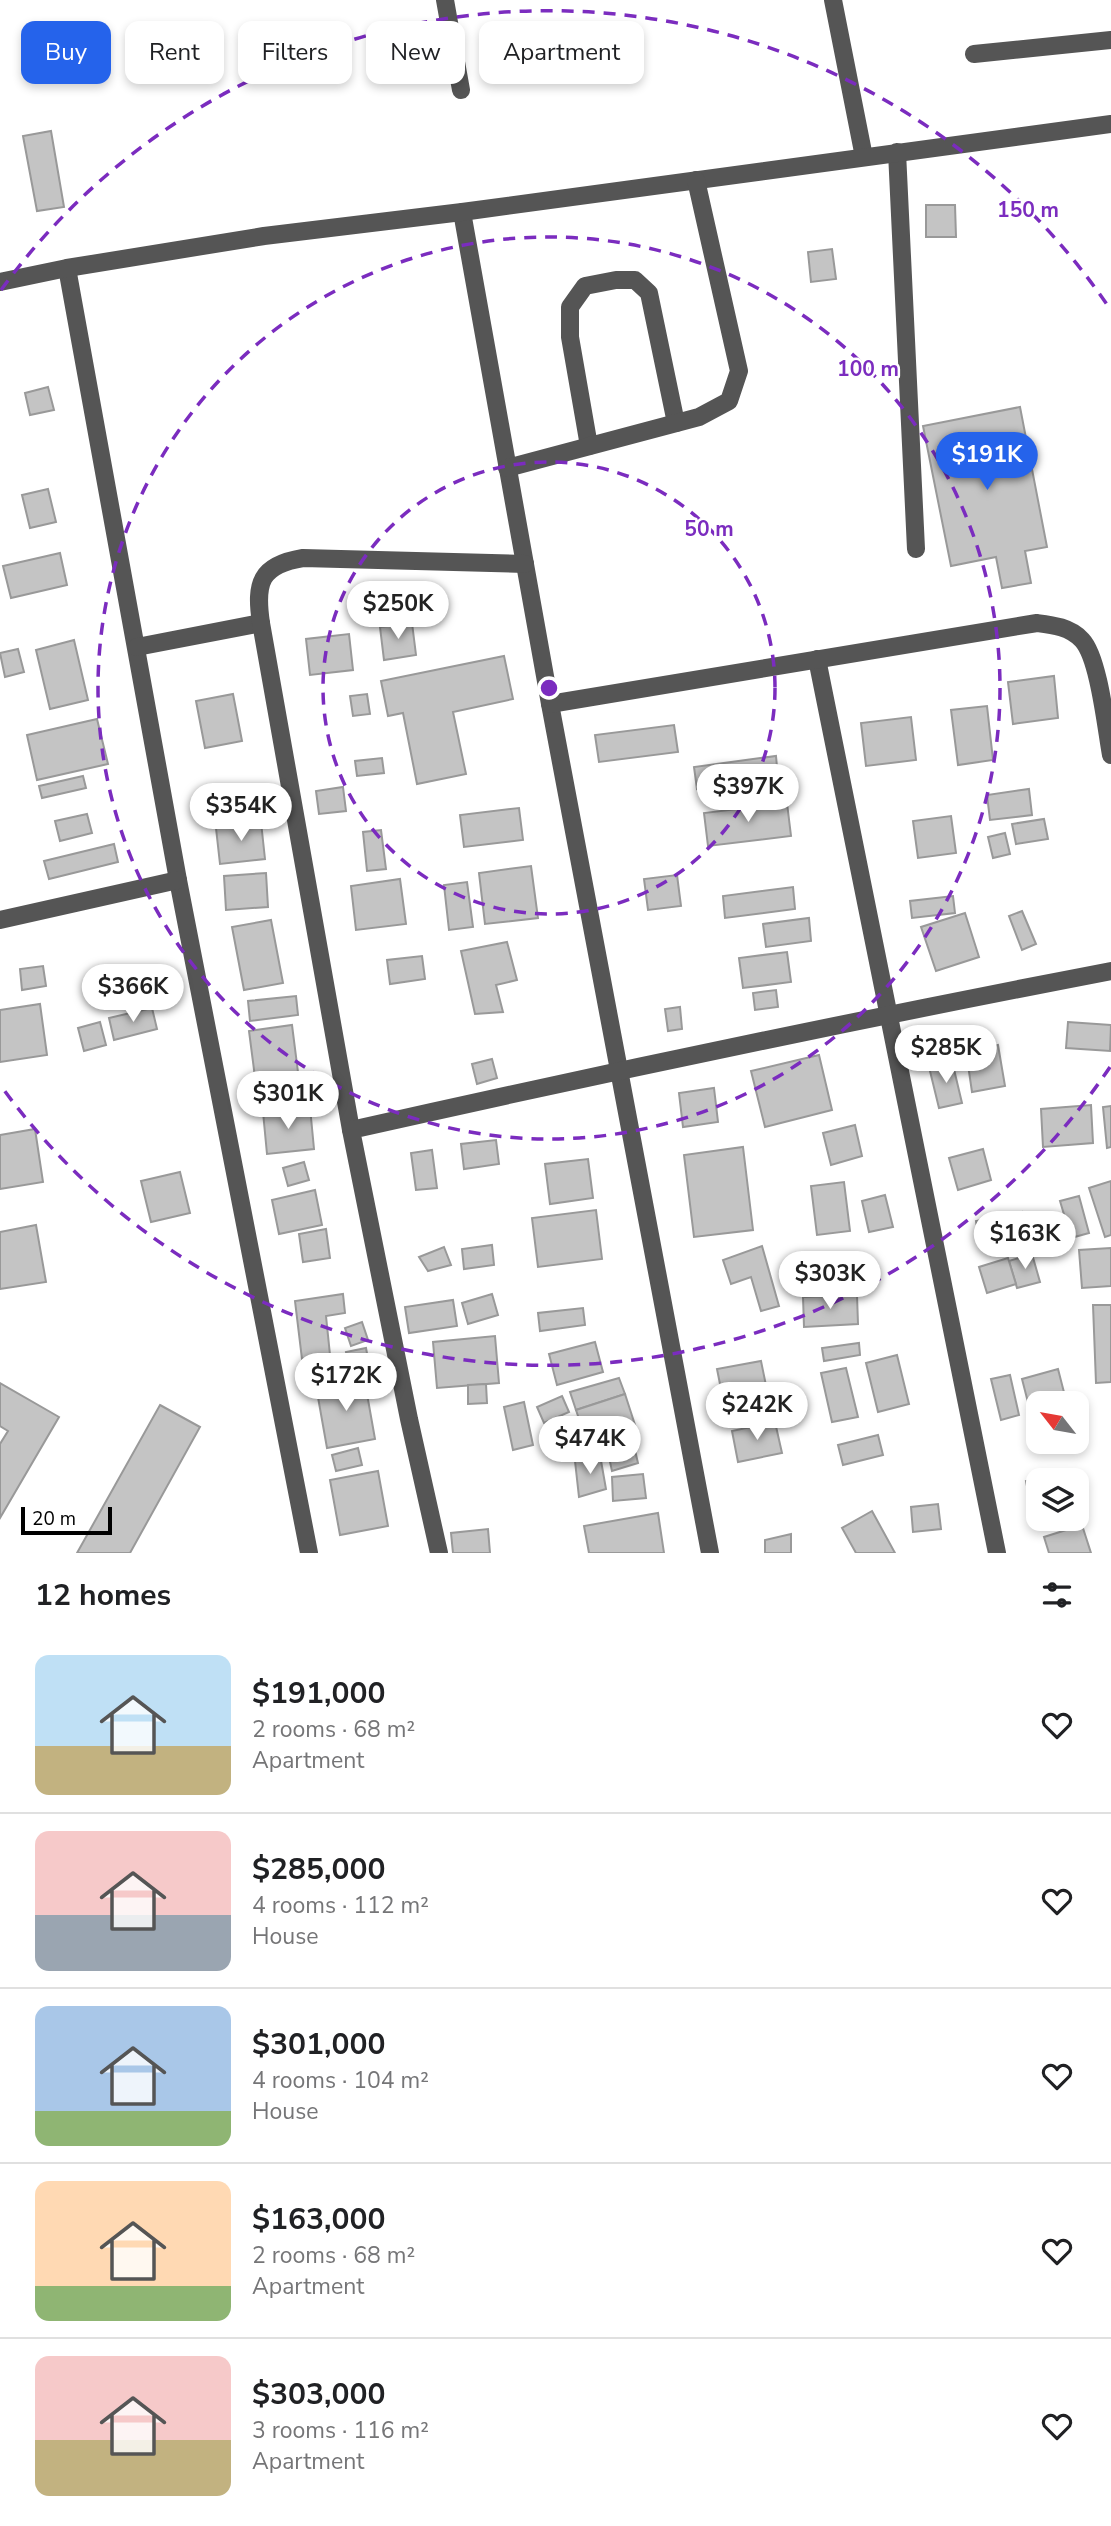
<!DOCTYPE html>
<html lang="en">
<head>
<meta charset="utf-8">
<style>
  body { margin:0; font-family:"Nunito Sans",sans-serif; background:#f2f2f2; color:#202124; height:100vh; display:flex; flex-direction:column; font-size:26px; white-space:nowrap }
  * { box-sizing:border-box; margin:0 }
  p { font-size:23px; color:#757577 }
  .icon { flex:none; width:38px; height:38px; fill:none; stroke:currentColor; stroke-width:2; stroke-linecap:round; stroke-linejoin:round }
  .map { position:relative; height:1553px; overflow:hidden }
  .drawer { display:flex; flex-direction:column; background:#fff; flex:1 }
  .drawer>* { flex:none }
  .banner { position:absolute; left:21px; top:21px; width:700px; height:63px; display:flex; gap:14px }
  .needle { width:46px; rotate:301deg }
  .fabs { position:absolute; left:1026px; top:1391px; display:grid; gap:14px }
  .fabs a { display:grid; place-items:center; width:63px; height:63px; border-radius:14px; background:#fff; box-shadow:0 4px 10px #0003; font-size:35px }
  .scale { position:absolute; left:21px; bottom:18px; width:91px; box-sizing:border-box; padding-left:7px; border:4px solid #000; border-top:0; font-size:19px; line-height:24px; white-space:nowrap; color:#000; -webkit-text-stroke:5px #fff; paint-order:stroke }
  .price { position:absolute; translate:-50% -60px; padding:0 16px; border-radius:24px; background:#fff; color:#222; font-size:23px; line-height:46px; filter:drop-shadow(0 2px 4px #0008) }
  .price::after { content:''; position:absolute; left:50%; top:42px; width:21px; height:16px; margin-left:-10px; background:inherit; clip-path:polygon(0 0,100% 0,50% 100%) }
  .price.current { background:#2563eb; color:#fff }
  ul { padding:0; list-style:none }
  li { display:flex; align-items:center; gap:21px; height:175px; padding:0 35px }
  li+li { border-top:2px solid #e0e0e0 }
  li span { display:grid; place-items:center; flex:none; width:196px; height:140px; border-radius:14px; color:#555 }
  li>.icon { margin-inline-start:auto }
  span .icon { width:84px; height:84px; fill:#fffc; stroke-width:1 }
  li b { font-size:30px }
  h2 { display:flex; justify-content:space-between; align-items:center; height:84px; padding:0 35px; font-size:30px }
  .pill { padding:0 24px; border-radius:14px; background:#fff; box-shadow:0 4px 10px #0003; font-size:24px; line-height:63px }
  .pill.current { background:#2563eb; color:#fff }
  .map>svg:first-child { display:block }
</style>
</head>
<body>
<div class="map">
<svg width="1111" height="1553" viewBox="0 0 1111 1553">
  <rect width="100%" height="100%" fill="#fff"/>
  <g fill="#c4c4c4" stroke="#999" stroke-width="2">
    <path d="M 51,131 L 64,207 L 37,211 L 23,136 Z"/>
    <path d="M 926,205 L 955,205 L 956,237 L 926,237 Z"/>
    <path d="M 832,249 L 836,279 L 811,282 L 808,252 Z"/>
    <path d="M 48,387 L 54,410 L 30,415 L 25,393 Z"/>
    <path d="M 1020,407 L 1047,547 L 1025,551 L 1031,583 L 1002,588 L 996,557 L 951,566 L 923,426 Z"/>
    <path d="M 48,489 L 56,522 L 30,528 L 22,495 Z"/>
    <path d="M 60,553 L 67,585 L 11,598 L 3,566 Z"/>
    <path d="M 412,623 L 416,655 L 384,660 L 380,627 Z"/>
    <path d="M 349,634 L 353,670 L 310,675 L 306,639 Z"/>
    <path d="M 74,640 L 88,700 L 50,709 L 36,650 Z"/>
    <path d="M 18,649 L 24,672 L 5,677 L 0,653 Z"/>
    <path d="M 504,656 L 513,699 L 453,712 L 466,774 L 417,784 L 403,713 L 388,716 L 381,681 Z"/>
    <path d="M 1054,676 L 1058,718 L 1013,724 L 1008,682 Z"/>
    <path d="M 233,694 L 242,741 L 205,748 L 196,701 Z"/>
    <path d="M 367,694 L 370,714 L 353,716 L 350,696 Z"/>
    <path d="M 987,706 L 993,760 L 958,765 L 951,710 Z"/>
    <path d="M 911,717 L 916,760 L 866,766 L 861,723 Z"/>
    <path d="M 97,719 L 108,764 L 37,780 L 27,735 Z"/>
    <path d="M 674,725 L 678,752 L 599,762 L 595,735 Z"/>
    <path d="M 776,756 L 778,778 L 697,789 L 694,767 Z"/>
    <path d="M 382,758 L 384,773 L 357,776 L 355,761 Z"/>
    <path d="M 83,776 L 86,788 L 42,798 L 39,786 Z"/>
    <path d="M 343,787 L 346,811 L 319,814 L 316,791 Z"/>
    <path d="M 1029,789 L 1032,815 L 990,820 L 987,795 Z"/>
    <path d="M 787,803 L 791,836 L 708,846 L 704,813 Z"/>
    <path d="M 519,808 L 523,840 L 464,847 L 460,815 Z"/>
    <path d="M 87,814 L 92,833 L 60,841 L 55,821 Z"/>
    <path d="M 951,816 L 956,853 L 918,858 L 913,821 Z"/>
    <path d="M 1044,819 L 1048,839 L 1016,844 L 1012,824 Z"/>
    <path d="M 261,822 L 265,859 L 220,864 L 216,828 Z"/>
    <path d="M 381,830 L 386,869 L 367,871 L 363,832 Z"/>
    <path d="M 1005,833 L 1010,854 L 993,858 L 988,837 Z"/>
    <path d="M 114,844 L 118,862 L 49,879 L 44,861 Z"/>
    <path d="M 531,866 L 538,918 L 485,924 L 479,873 Z"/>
    <path d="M 266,873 L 268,907 L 226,910 L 224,876 Z"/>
    <path d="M 677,875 L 681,906 L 648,910 L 644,879 Z"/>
    <path d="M 400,879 L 406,924 L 356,930 L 351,886 Z"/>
    <path d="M 467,882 L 473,927 L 449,930 L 444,885 Z"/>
    <path d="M 793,887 L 795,909 L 725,918 L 723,896 Z"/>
    <path d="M 953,896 L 955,913 L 912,918 L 910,901 Z"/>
    <path d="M 1022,911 L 1036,944 L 1022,950 L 1009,916 Z"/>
    <path d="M 965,913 L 979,957 L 936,971 L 921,927 Z"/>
    <path d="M 809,918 L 811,941 L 766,947 L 763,924 Z"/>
    <path d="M 271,920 L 283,983 L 244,990 L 232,927 Z"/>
    <path d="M 507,942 L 517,980 L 496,985 L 503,1012 L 475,1014 L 461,951 Z"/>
    <path d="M 787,952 L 791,982 L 743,988 L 739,958 Z"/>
    <path d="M 422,956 L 425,979 L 390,984 L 387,960 Z"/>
    <path d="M 43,966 L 46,986 L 22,990 L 20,969 Z"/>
    <path d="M 776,990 L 778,1007 L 755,1010 L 753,993 Z"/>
    <path d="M 296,996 L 298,1015 L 250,1021 L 248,1001 Z"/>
    <path d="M 40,1004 L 47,1055 L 0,1062 L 0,1010 Z"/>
    <path d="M 680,1007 L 682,1029 L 668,1031 L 665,1009 Z"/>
    <path d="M 152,1008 L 157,1029 L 114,1040 L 109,1018 Z"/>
    <path d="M 100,1022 L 106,1045 L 84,1051 L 78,1028 Z"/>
    <path d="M 1068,1022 L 1111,1025 L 1110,1051 L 1066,1048 Z"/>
    <path d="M 292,1025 L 299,1080 L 256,1085 L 249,1031 Z"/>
    <path d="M 998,1045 L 1005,1086 L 972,1092 L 966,1051 Z"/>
    <path d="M 819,1055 L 832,1110 L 765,1127 L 751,1071 Z"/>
    <path d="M 492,1059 L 497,1078 L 477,1084 L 472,1064 Z"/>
    <path d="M 952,1061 L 962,1103 L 939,1108 L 929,1067 Z"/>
    <path d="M 714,1088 L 718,1122 L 683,1127 L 679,1093 Z"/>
    <path d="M 1091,1105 L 1093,1143 L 1043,1147 L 1041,1109 Z"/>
    <path d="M 1111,1106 L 1111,1147 L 1107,1148 L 1103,1107 Z"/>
    <path d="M 310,1107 L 314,1149 L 267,1154 L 263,1112 Z"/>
    <path d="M 855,1125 L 862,1156 L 831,1165 L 823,1133 Z"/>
    <path d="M 35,1129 L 43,1182 L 0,1189 L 0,1135 Z"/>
    <path d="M 496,1140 L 499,1164 L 464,1169 L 461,1144 Z"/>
    <path d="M 743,1147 L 753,1230 L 694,1237 L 684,1155 Z"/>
    <path d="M 983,1149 L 991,1180 L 958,1190 L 949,1158 Z"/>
    <path d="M 432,1150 L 437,1188 L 416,1190 L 411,1153 Z"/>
    <path d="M 588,1159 L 593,1198 L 550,1204 L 545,1164 Z"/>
    <path d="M 304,1162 L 309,1180 L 288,1186 L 283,1168 Z"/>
    <path d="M 180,1172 L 190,1213 L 151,1222 L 141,1181 Z"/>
    <path d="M 1111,1181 L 1111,1235 L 1105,1237 L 1089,1188 Z"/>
    <path d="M 844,1182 L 850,1231 L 817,1235 L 811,1186 Z"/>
    <path d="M 315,1190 L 322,1225 L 279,1234 L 272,1200 Z"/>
    <path d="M 885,1195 L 893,1227 L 869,1232 L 862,1201 Z"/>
    <path d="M 1079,1196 L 1089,1233 L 1071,1238 L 1060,1201 Z"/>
    <path d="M 596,1210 L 602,1259 L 538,1267 L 532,1218 Z"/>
    <path d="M 1022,1212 L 1027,1234 L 979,1243 L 976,1221 Z"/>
    <path d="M 36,1225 L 46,1282 L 0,1289 L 0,1232 Z"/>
    <path d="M 326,1229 L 330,1258 L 303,1262 L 299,1234 Z"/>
    <path d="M 492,1245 L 494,1265 L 464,1269 L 462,1249 Z"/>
    <path d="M 762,1246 L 779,1306 L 761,1311 L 751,1277 L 731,1284 L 723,1260 Z"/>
    <path d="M 444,1247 L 451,1265 L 428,1271 L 419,1257 Z"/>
    <path d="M 1111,1248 L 1111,1286 L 1082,1288 L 1079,1250 Z"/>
    <path d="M 1032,1254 L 1040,1282 L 1017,1288 L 1009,1261 Z"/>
    <path d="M 1008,1258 L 1016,1284 L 987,1293 L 979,1267 Z"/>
    <path d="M 343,1294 L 345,1313 L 326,1316 L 330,1355 L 302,1359 L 295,1301 Z"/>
    <path d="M 492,1294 L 498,1315 L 468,1324 L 462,1303 Z"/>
    <path d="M 857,1295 L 858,1324 L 804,1327 L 803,1297 Z"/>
    <path d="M 453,1300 L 457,1326 L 409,1333 L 405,1307 Z"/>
    <path d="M 1093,1305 L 1111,1305 L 1111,1382 L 1096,1383 Z"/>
    <path d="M 583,1308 L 585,1325 L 540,1331 L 538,1313 Z"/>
    <path d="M 362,1322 L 368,1340 L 351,1346 L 345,1328 Z"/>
    <path d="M 495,1336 L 499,1383 L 437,1388 L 433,1342 Z"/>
    <path d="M 595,1342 L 603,1372 L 557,1385 L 549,1354 Z"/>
    <path d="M 859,1343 L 860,1355 L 824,1361 L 822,1348 Z"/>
    <path d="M 366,1348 L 369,1364 L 349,1368 L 346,1352 Z"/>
    <path d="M 897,1355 L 909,1404 L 878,1412 L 866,1363 Z"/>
    <path d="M 761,1361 L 769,1400 L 725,1409 L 717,1369 Z"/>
    <path d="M 846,1368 L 858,1417 L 832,1422 L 821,1373 Z"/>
    <path d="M 1058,1369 L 1067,1404 L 1038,1404 L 1038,1417 L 1032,1418 L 1022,1379 Z"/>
    <path d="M 1010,1375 L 1019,1415 L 1001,1420 L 991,1379 Z"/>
    <path d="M 364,1377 L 375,1439 L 327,1448 L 316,1386 Z"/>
    <path d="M 619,1378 L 625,1394 L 576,1410 L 570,1392 Z"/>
    <path d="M 0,1383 L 59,1417 L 0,1518 L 0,1444 L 8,1431 L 0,1426 Z"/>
    <path d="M 486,1384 L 487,1403 L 468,1404 L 468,1385 Z"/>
    <path d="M 625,1394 L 637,1431 L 588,1446 L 576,1410 Z"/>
    <path d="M 562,1396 L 569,1412 L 544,1423 L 537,1407 Z"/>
    <path d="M 524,1402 L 533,1445 L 513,1450 L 504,1407 Z"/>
    <path d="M 160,1405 L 200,1427 L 130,1553 L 77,1553 Z"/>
    <path d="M 775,1422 L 782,1453 L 738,1462 L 732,1431 Z"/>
    <path d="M 878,1435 L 883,1455 L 843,1465 L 838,1445 Z"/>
    <path d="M 634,1446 L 638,1463 L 612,1471 L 608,1453 Z"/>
    <path d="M 358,1448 L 362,1465 L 336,1471 L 332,1455 Z"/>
    <path d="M 600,1455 L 606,1489 L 579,1497 L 575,1461 Z"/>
    <path d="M 378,1471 L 388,1526 L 340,1535 L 330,1480 Z"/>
    <path d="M 643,1474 L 646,1498 L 613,1501 L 612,1477 Z"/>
    <path d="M 1063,1474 L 1065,1480 L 1038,1480 L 1038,1516 L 1033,1517 L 1026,1481 Z"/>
    <path d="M 938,1504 L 941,1529 L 913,1532 L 911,1507 Z"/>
    <path d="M 872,1511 L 895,1553 L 856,1553 L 842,1528 Z"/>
    <path d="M 658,1513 L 664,1553 L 589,1553 L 584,1526 Z"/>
    <path d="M 1082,1525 L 1091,1553 L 1049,1553 L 1044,1537 Z"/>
    <path d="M 488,1529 L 490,1553 L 453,1553 L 451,1533 Z"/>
    <path d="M 791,1534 L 791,1553 L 765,1553 L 765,1540 Z"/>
  </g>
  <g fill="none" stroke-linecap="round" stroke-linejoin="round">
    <g stroke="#555" stroke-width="18">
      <path d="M 445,0 L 461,90"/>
      <path d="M 833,0 L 864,157"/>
      <path d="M 974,54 L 1111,40"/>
      <path d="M 897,152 L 916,549"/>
      <path d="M 462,212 L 550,704 L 710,1553"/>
      <path d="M 67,268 L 178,880 L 309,1553"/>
      <path d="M 0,282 L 67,268 L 264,236 L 462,212 L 1111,124"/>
      <path d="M 589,446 L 570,337 L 570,307 L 585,286 L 616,280 L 635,280 L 649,293 L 676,423"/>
      <path d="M 507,468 L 699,417 L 729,401 L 739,371 L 696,180"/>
      <path d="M 137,647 L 261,623"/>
      <path d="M 817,659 L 997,1553"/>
      <path d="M 550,704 L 1037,623 C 1053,625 1070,627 1082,640 C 1099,658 1106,728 1111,755"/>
      <path d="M 0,920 L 178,880"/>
      <path d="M 351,1130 L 261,623 C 255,583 260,565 303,558 L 525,564"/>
      <path d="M 439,1553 L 409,1419 L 351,1130 C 604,1073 857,1020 1111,971"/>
    </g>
  </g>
  <g fill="none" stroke="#7b2cbf" stroke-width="3.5" stroke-dasharray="12 9">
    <circle cx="549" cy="688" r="226"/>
    <circle cx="549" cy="688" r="451"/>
    <path d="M1110 1067A677 677 0 0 1 1 1086M1 290A677 677 0 0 1 1110 309"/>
  </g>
  <circle cx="549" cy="688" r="10" fill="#7b2cbf" stroke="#fff" stroke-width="3.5"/>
  <g font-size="21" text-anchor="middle" font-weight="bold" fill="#7b2cbf" stroke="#fff" stroke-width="5" stroke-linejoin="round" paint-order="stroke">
    <text x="1028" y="217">150 m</text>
    <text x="868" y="376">100 m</text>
    <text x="709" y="536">50 m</text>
  </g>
</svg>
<div class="fabs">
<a><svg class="needle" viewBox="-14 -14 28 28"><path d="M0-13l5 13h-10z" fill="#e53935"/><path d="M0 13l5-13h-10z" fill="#757577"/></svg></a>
<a><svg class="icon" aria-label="layers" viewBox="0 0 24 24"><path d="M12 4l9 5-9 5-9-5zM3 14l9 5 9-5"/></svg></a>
</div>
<div class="scale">20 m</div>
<b class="price current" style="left:987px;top:492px">$191K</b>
<b class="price" style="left:398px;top:641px">$250K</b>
<b class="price" style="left:748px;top:824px">$397K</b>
<b class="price" style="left:241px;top:843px">$354K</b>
<b class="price" style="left:133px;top:1024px">$366K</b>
<b class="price" style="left:946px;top:1085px">$285K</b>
<b class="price" style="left:288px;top:1131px">$301K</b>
<b class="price" style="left:1025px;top:1271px">$163K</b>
<b class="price" style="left:830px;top:1311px">$303K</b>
<b class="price" style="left:346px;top:1413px">$172K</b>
<b class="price" style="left:757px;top:1442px">$242K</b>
<b class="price" style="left:590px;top:1476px">$474K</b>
<div class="banner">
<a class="pill current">Buy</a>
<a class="pill">Rent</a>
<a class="pill">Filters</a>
<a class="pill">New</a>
<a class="pill">Apartment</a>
</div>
</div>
<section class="drawer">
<h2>12 homes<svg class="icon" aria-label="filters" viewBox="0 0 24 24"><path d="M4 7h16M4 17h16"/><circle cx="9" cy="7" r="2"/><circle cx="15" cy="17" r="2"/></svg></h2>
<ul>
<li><span style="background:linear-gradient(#bfe0f5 65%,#c2b280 0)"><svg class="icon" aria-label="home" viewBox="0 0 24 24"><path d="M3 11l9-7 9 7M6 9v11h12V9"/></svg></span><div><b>$191,000</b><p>2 rooms · 68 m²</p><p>Apartment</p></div><svg class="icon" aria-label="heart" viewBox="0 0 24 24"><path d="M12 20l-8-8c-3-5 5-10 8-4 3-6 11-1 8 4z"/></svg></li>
<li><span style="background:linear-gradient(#f6c9c9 60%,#9aa5b1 0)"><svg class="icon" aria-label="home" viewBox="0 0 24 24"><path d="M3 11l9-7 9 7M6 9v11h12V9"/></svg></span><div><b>$285,000</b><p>4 rooms · 112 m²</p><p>House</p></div><svg class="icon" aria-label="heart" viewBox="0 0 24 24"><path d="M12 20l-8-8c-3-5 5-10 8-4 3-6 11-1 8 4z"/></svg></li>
<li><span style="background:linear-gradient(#a9c7e8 75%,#8fb573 0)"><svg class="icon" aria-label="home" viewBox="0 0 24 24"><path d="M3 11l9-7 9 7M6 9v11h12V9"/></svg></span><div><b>$301,000</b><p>4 rooms · 104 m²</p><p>House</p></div><svg class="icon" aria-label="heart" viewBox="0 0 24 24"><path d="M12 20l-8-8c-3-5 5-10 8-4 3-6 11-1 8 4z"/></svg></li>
<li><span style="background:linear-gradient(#ffd9b3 75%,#8fb573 0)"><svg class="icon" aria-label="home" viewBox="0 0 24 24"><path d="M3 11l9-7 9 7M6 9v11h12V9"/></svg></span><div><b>$163,000</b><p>2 rooms · 68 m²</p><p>Apartment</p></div><svg class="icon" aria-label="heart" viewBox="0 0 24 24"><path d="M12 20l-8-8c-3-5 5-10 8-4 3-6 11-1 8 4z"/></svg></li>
<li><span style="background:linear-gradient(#f6c9c9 60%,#c2b280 0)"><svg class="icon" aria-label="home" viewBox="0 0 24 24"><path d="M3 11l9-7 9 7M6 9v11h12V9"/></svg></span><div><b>$303,000</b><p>3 rooms · 116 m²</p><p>Apartment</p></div><svg class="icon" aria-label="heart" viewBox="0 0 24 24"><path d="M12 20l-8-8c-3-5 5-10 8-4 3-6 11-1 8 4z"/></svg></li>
</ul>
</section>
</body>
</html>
